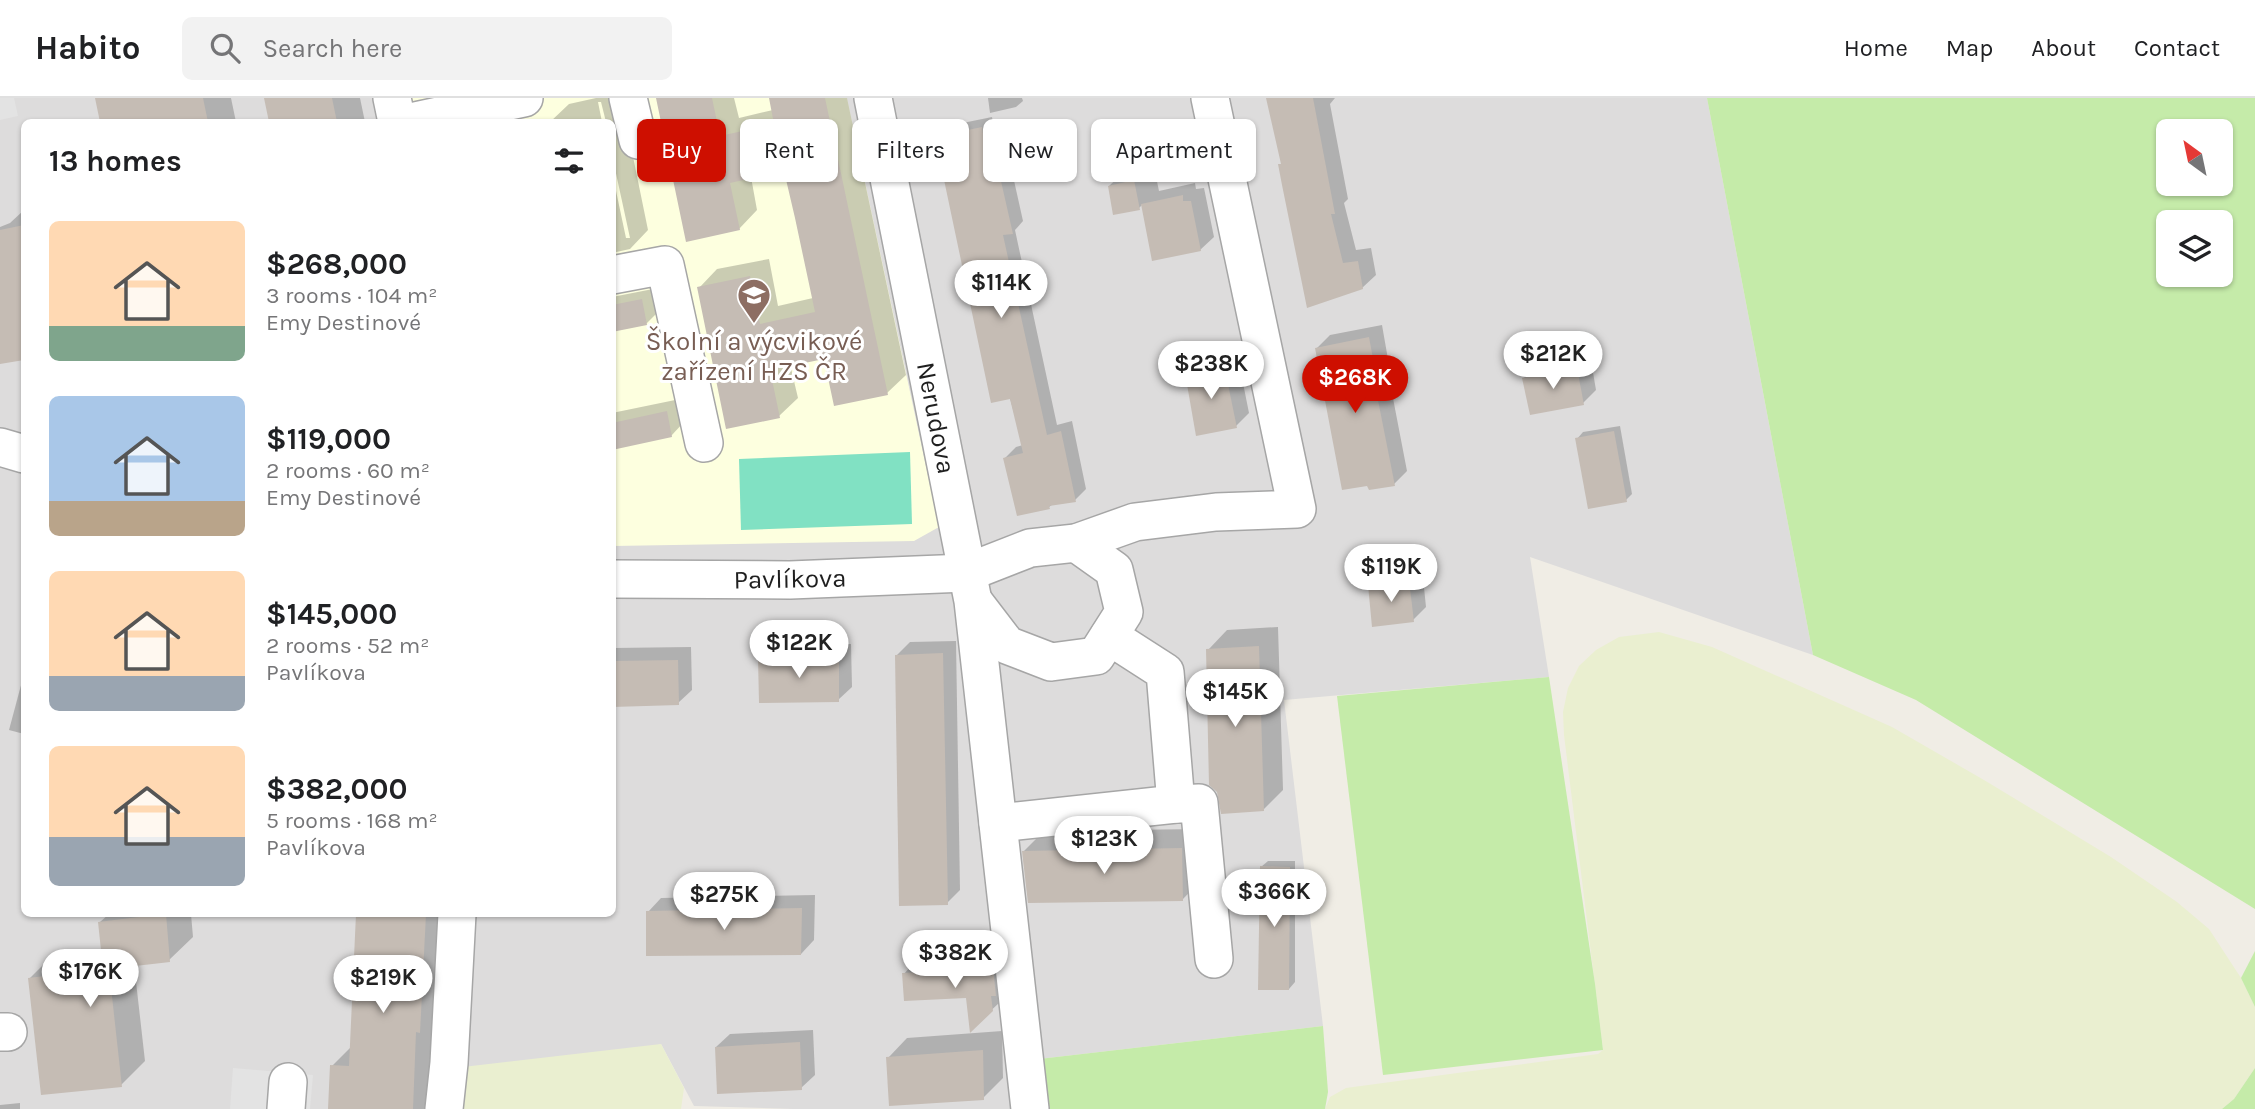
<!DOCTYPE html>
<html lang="en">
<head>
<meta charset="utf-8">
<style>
  body { margin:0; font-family:Karla,sans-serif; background:#f2f2f2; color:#202124; height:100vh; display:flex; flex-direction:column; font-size:26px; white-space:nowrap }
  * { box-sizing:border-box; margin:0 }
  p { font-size:23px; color:#757577 }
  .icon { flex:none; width:38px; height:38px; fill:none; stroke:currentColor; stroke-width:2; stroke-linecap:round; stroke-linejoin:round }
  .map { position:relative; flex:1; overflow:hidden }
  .side { position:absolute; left:21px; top:21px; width:595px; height:798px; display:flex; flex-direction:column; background:#fff; border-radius:10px; box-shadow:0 2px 5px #0004 }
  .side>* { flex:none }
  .banner { position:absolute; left:637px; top:21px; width:665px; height:63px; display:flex; gap:14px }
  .needle { width:46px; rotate:327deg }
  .fabs { position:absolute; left:2156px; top:21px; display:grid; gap:14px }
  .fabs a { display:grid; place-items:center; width:77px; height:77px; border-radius:10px; background:#fff; box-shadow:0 2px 5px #0004; font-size:35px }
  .price { position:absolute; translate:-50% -60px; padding:0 16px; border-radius:24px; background:#fff; color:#222; font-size:23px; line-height:46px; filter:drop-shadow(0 2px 4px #0008) }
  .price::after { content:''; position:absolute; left:50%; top:42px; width:21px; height:16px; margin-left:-10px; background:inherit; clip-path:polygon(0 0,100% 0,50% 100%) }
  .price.active { background:#ce0f00; color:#fff }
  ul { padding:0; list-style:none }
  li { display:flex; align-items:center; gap:21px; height:175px; padding:0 28px }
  li span { display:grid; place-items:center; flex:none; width:196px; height:140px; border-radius:10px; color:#555 }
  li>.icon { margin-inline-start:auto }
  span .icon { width:84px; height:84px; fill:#fffc; stroke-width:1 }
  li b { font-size:30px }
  h2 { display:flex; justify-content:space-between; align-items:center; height:84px; padding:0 28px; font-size:30px }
  .tag { padding:0 24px; border-radius:10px; background:#fff; box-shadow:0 2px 5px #0004; font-size:24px; line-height:63px }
  .tag.active { background:#ce0f00; color:#fff }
  header { display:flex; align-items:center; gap:42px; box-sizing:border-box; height:98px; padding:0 35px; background:#fff; border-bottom:2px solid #e0e0e0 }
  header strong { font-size:33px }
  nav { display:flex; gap:38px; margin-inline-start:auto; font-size:24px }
  .search { width:490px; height:63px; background:#f2f2f2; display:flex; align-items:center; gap:18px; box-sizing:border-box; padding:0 24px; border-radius:10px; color:#757577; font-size:26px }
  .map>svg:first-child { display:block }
</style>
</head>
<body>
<header>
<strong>Habito</strong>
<div class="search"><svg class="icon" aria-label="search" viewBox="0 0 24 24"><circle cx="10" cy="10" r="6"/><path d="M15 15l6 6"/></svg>Search here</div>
<nav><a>Home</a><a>Map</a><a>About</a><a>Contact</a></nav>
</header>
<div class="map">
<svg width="2255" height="1011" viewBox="0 0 2255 1011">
  <rect width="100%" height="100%" fill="#f0ede5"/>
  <path fill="#dddcdc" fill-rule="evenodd" d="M 0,0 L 1707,0 L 1813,557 L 1530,459 L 1549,579 L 1284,602 L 1323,928 L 1039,961 L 1042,1011 L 793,1011 L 694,1008 L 661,946 L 457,1011 L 0,1011 ZM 24,24 L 612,24 L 612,816 L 24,816 Z"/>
  <path fill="#fdffdf" d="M 373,0 L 847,0 L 939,429 L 914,443 L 613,448 L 612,24 L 378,24 Z"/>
  <g fill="#eaefd0">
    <path d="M 1659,534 L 1712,549 L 1892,629 L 1984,682 L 2111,759 L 2177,804 L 2209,831 L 2241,880 L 2255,909 L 2255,970 L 2234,1001 L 2222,1011 L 1325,1011 L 1330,999 L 1346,990 L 1598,956 L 1603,952 L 1564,637 L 1563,614 L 1568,590 L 1579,568 L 1596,552 L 1619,539 Z"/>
    <path d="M 661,946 L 684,990 L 681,1011 L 457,1011 L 463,969 Z"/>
  </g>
  <g fill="#c5eba9" fill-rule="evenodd">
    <path d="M 1707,0 L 2255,0 L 2255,811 L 1916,602 L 1813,557 ZM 2221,33 L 2221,86 L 2168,86 L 2168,33 ZM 2221,124 L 2221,177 L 2168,177 L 2168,124 Z"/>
    <path d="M 1549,579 L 1595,886 L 1603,952 L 1383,977 L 1337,598 Z"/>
    <path d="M 2255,853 L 2255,909 L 2241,880 Z"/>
    <path d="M 1323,928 L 1328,994 L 1325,1011 L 1042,1011 L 1039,961 Z"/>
    <path d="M 2255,970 L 2255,1011 L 2222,1011 L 2234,1001 Z"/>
  </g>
  <path fill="#81e1c3" d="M 910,354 L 912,426 L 741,432 L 739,361 Z"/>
  <g fill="#e3e3e3">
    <path d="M 0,0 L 14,0 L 18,18 L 0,22 Z"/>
    <path d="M 233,970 L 313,977 L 310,1011 L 230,1011 Z"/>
  </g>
  <g fill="#0003">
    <path d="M 97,0 L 231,0 L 236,24 L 102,24 Z"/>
    <path d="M 266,0 L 360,0 L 365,24 L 271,24 Z"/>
    <path d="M 596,0 L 621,0 L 648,132 L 630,151 L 612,155 L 612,74 L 626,140 L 630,140 L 612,57 L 612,24 L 606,24 L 601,4 L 598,4 L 602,24 L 550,24 L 569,6 Z"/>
    <path d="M 660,0 L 734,0 L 739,20 L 773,12 L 771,0 L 847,0 L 906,277 L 887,295 L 826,258 L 790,266 L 798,300 L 779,318 L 699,190 L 717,171 L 769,161 L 778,208 L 813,200 L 785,71 L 751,79 L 757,112 L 739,131 Z"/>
    <path d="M 988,0 L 1022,0 L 1023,3 L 1016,9 L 990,15 Z"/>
    <path d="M 1268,0 L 1335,0 L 1330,6 L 1348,101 L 1344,105 L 1356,152 L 1371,150 L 1376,177 L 1362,190 L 1309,208 L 1283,65 Z"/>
    <path d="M 510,11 L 513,24 L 456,24 Z"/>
    <path d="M 992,19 L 1000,64 L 1009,60 L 1023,123 L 1015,132 L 1057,327 L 1072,323 L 1086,391 L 1075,402 L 1053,406 L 1049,409 L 1005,360 L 1016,349 L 1023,347 L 937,39 L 948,28 Z"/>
    <path d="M 1153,64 L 1159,93 L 1195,85 L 1196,91 L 1204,90 L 1214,139 L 1200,152 L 1143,106 L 1139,110 L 1109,88 L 1129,69 Z"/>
    <path d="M 24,112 L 24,260 L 1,264 L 0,129 L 10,125 Z"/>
    <path d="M 653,191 L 658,214 L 646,226 L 612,233 L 612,199 Z"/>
    <path d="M 1382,227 L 1389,267 L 1387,269 L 1407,373 L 1394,386 L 1317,250 L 1330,237 Z"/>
    <path d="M 1237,255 L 1249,315 L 1236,328 L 1187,275 L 1200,262 Z"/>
    <path d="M 1590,257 L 1596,292 L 1583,305 L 1524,280 L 1537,267 Z"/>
    <path d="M 680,301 L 684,324 L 671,338 L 612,351 L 612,315 Z"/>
    <path d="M 1620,328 L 1632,396 L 1626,402 L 1577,341 L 1583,334 Z"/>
    <path d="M 1422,470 L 1426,509 L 1413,522 L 1369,488 L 1383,474 Z"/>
    <path d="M 1278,529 L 1283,692 L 1263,712 L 1208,552 L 1227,532 Z"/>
    <path d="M 956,543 L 960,792 L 947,805 L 897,557 L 910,544 Z"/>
    <path d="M 851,546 L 852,589 L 838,602 L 760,561 L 773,547 Z"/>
    <path d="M 691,549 L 692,592 L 678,605 L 612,607 L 613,550 Z"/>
    <path d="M 24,576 L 24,636 L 9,632 Z"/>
    <path d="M 1201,731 L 1202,781 L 1183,801 L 1024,753 L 1044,733 Z"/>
    <path d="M 1268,763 L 1295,763 L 1295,884 L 1289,891 L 1261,769 Z"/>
    <path d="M 815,797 L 814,842 L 801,856 L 648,814 L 661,800 Z"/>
    <path d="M 109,816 L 191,816 L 193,839 L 169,862 L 134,866 L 145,963 L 121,987 L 30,880 L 54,856 L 103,851 L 100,824 Z"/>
    <path d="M 357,816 L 446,816 L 434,1011 L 330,1011 L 332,968 L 352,948 Z"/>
    <path d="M 999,864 L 1001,890 L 997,894 L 999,905 L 971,931 L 968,898 L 904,876 L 910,869 Z"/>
    <path d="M 813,932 L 815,977 L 801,990 L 716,949 L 730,936 Z"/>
    <path d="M 1002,933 L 1003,980 L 983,1000 L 888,960 L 907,940 Z"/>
    <path d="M 20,1005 L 20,1011 L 0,1011 L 0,1007 Z"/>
  </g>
  <g fill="#c5bcb4">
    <path d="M 95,0 L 203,0 L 208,24 L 100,24 Z"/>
    <path d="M 264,0 L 332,0 L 337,24 L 269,24 Z"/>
    <path d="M 656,0 L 712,0 L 720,38 L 774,26 L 769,0 L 825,0 L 888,297 L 834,308 L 824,261 L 770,272 L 780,320 L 726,331 L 697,189 L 750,178 L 760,226 L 815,214 L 795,120 L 784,73 L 730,85 L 740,132 L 686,144 Z"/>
    <path d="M 1266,0 L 1313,0 L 1335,116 L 1331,116 L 1343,165 L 1358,163 L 1363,191 L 1307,210 L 1282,87 L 1278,66 L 1281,66 Z"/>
    <path d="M 982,29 L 989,73 L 998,70 L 1013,136 L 1003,137 L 1047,337 L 1061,333 L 1076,404 L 1049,408 L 1050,411 L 1017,418 L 1003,360 L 1023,355 L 1010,301 L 991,305 L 935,39 Z"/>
    <path d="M 1134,82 L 1140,112 L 1113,117 L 1108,88 Z"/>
    <path d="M 1183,97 L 1183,103 L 1191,103 L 1201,153 L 1152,163 L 1141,106 Z"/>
    <path d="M 24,127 L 24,262 L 0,266 L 0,132 Z"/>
    <path d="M 642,201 L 647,227 L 612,234 L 612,207 Z"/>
    <path d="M 1369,239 L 1377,282 L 1374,282 L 1395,388 L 1369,392 L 1367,388 L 1342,392 L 1315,250 Z"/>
    <path d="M 1224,267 L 1237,330 L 1196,338 L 1185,275 Z"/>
    <path d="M 1577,270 L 1584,307 L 1530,317 L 1522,280 Z"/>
    <path d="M 667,313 L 672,339 L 612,352 L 612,325 Z"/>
    <path d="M 1614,333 L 1627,404 L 1588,411 L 1575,340 Z"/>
    <path d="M 1409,482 L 1414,524 L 1372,529 L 1368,487 Z"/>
    <path d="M 1259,548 L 1264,713 L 1221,716 L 1217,694 L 1209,687 L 1206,551 Z"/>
    <path d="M 943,555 L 948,807 L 899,808 L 895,557 Z"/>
    <path d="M 839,559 L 839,604 L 759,605 L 758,560 Z"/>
    <path d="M 678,562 L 679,607 L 612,609 L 612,563 Z"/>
    <path d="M 1182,750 L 1183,803 L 1028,805 L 1022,753 Z"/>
    <path d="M 1260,768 L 1290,769 L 1289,892 L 1258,892 Z"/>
    <path d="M 802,810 L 801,857 L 646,858 L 646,813 Z"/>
    <path d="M 163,816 L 166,816 L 170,864 L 109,871 L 122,989 L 41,997 L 28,880 L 103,871 L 98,824 Z"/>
    <path d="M 356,816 L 426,816 L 420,935 L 416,934 L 413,1011 L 328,1011 L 330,967 L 349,968 Z"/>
    <path d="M 993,870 L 996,898 L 991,898 L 993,913 L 970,935 L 966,900 L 904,903 L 902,875 Z"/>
    <path d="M 800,944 L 802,992 L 717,996 L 715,949 Z"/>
    <path d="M 983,952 L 984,1002 L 889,1008 L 886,959 Z"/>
  </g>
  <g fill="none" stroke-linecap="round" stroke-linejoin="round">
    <defs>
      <g id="minor">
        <path d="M 392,0 L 397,24"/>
        <path d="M 628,0 L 638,42"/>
        <path d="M 873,0 L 973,503 L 1030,1011"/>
        <path d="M 410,24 L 524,0"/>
        <path d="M 612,177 L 665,167 L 704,345"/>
        <path d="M 0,349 L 24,356"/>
        <path d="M 612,481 L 790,482 L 966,475 L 1030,450 L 1076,445 L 1135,424 L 1216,414 L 1297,411 L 1210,0"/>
        <path d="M 974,504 L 1007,547 L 1051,564 L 1096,558 L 1124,514 L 1114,472 L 1076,445"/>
        <path d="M 1176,706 L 1199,705 L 1214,861"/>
        <path d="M 998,725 L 1176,706 L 1165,574 L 1109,538"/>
        <path d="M 0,934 L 8,934"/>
        <path d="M 286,1011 L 288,984"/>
        <path d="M 444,1011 L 449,965 L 457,816"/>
      </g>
    </defs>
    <use href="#minor" stroke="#a6a6a6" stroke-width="40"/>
    <use href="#minor" stroke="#fff" stroke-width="37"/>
  </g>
  <defs>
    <symbol id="university-pin" viewBox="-11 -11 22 30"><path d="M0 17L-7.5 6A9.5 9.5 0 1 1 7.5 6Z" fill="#8d6e63" stroke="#fff"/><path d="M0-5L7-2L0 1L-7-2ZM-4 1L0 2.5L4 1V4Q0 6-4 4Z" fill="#fff"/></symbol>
  </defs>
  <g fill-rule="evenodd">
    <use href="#university-pin" x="735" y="178" width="38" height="52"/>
  </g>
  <g text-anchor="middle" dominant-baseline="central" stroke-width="6" stroke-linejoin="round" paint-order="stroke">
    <g font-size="26" fill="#785e54" stroke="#fff">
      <text x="754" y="243">Školní a výcvikové<tspan x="754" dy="30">zařízení HZS ČR</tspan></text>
    </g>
    <g font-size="26" fill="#1f1f1f" stroke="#fff">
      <text transform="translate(936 320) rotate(79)">Nerudova</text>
      <text transform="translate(790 481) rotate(-1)">Pavlíkova</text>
    </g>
  </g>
</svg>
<div class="fabs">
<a><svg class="needle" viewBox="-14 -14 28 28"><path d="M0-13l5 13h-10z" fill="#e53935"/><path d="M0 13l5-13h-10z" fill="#757577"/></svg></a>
<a><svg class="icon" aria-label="layers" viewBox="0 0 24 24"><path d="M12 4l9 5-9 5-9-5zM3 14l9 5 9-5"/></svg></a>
</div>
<b class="price" style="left:1001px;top:222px">$114K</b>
<b class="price" style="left:1553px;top:293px">$212K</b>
<b class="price" style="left:1211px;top:303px">$238K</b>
<b class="price active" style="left:1355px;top:317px">$268K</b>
<b class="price" style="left:1391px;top:506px">$119K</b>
<b class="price" style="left:799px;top:582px">$122K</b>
<b class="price" style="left:1235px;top:631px">$145K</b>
<b class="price" style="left:1104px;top:778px">$123K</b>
<b class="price" style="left:1274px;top:831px">$366K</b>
<b class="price" style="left:724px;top:834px">$275K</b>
<b class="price" style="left:955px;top:892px">$382K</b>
<b class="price" style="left:90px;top:911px">$176K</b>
<b class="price" style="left:383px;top:917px">$219K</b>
<div class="banner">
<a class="tag active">Buy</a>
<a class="tag">Rent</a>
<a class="tag">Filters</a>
<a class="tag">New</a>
<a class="tag">Apartment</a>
</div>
<section class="side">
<h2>13 homes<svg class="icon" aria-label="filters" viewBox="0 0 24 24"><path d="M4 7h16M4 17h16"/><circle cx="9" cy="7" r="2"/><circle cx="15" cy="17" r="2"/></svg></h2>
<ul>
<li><span style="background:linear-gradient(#ffd9b3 75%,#7fa58c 0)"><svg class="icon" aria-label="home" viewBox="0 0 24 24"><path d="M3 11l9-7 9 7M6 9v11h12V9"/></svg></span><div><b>$268,000</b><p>3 rooms · 104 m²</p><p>Emy Destinové</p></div></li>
<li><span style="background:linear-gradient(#a9c7e8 75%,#b9a48a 0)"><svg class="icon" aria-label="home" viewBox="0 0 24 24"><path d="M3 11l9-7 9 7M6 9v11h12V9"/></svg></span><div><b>$119,000</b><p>2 rooms · 60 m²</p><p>Emy Destinové</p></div></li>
<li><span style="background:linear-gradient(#ffd9b3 75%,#9aa5b1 0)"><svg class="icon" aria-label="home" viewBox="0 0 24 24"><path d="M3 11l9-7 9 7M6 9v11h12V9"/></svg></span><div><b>$145,000</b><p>2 rooms · 52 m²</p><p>Pavlíkova</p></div></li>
<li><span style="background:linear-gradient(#ffd9b3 65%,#9aa5b1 0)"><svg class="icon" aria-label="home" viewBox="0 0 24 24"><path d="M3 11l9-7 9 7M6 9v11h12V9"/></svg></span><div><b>$382,000</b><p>5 rooms · 168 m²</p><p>Pavlíkova</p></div></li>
</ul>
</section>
</div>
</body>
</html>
